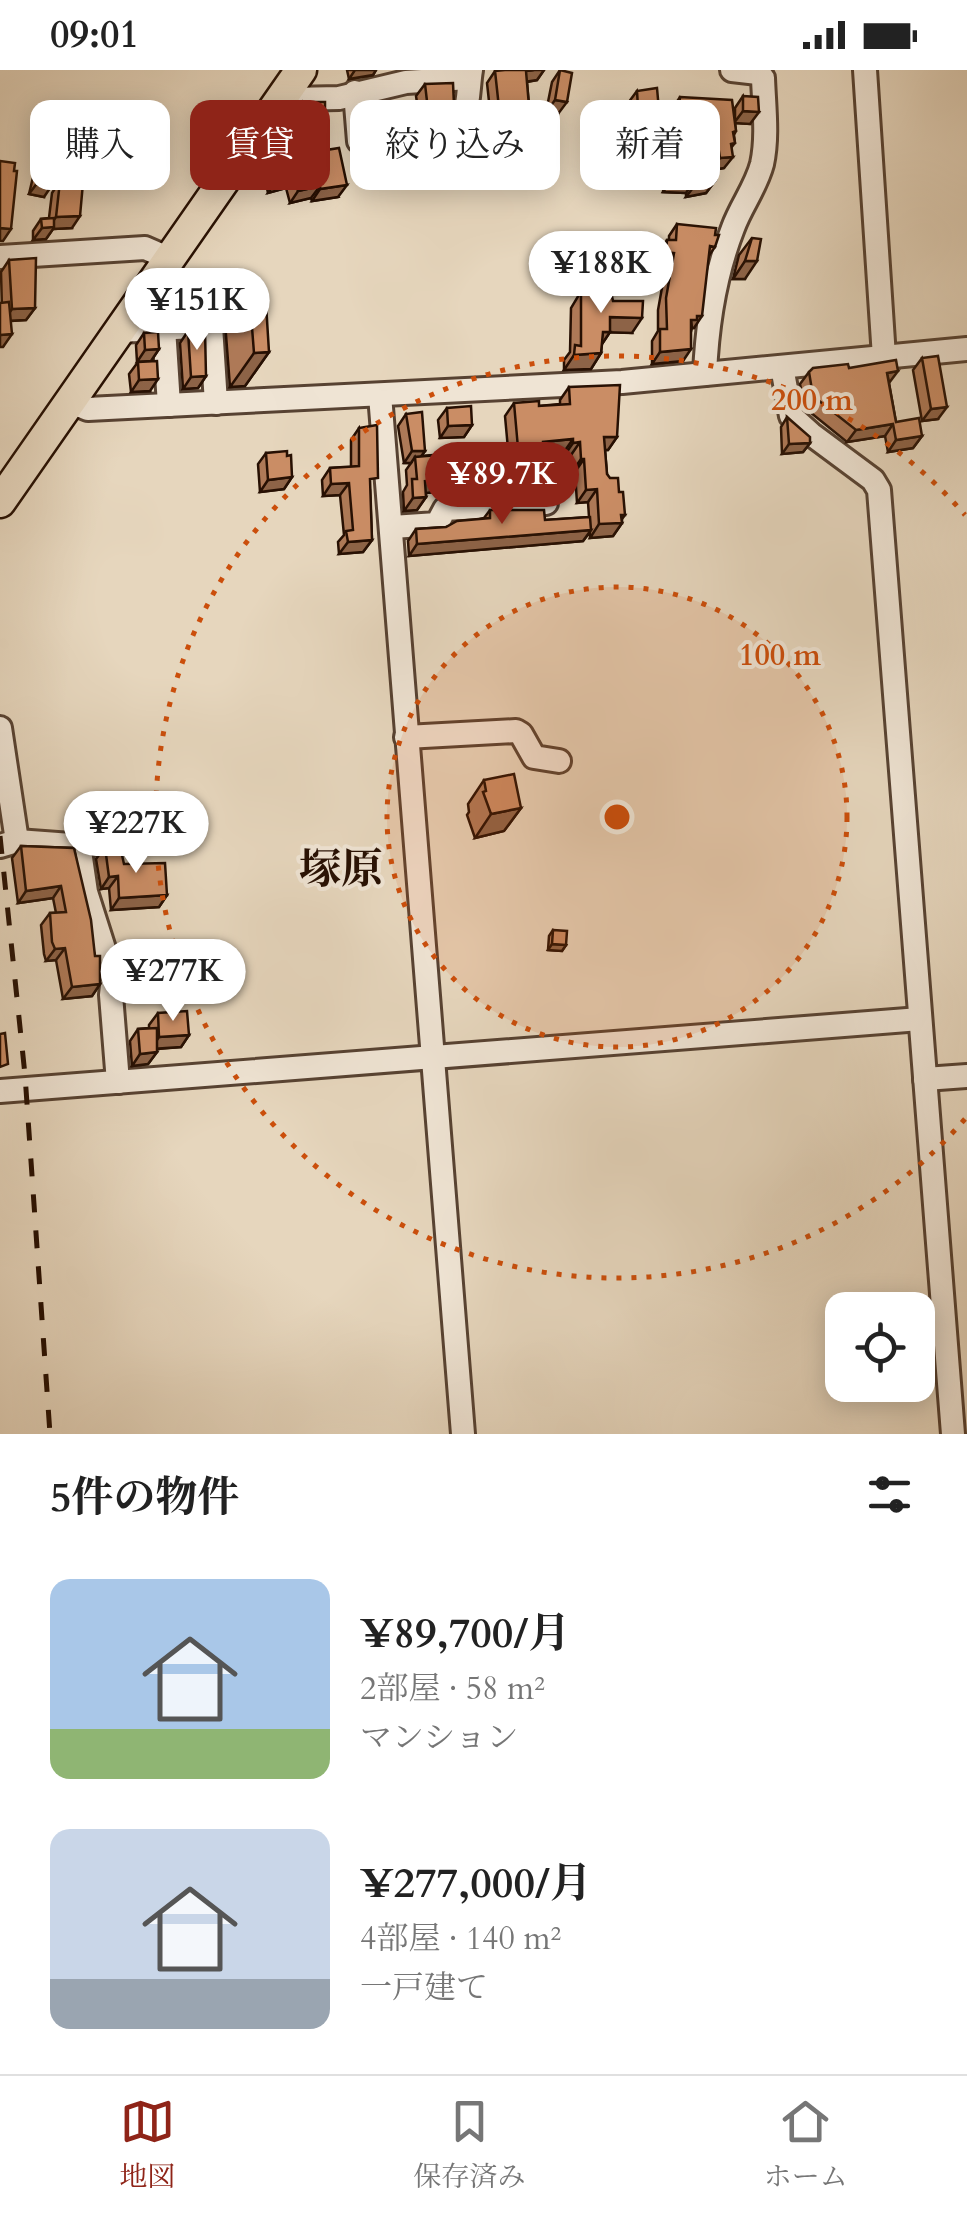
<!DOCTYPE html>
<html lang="ja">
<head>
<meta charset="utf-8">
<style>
  body { margin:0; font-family:Cardo,"Noto Serif JP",serif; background:#f6f6f6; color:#222; height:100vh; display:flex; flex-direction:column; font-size:38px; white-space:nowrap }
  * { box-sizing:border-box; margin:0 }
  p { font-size:32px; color:#767676 }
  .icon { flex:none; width:55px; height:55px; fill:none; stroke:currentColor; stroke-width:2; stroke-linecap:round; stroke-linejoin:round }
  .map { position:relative; height:1364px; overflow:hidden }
  .drawer { display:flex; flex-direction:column; background:#fff; flex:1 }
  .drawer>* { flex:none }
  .hud { position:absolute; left:30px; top:30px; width:908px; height:90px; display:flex; gap:20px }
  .tools { position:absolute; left:825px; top:1222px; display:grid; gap:20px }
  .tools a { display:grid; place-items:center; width:110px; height:110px; border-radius:20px; background:#fff; box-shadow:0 5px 25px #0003; font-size:50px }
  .price { position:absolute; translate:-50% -85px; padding:0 22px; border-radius:35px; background:#fff; color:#222; font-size:32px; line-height:65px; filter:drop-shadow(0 2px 5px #0008) }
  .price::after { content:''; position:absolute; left:50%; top:60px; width:30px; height:22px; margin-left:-15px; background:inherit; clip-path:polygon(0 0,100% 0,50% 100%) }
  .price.on { background:#8f2418; color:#fff }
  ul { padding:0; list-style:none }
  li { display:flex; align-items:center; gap:30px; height:250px; padding:0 50px }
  li span { display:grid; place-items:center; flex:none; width:280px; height:200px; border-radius:20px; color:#555 }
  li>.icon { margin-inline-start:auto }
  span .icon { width:120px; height:120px; fill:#fffc; stroke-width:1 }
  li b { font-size:42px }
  h2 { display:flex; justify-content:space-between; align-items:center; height:120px; padding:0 50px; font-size:42px }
  .tag { padding:0 35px; border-radius:20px; background:#fff; box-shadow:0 5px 25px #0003; font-size:35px; line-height:90px }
  .tag.on { background:#8f2418; color:#fff }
  .status { display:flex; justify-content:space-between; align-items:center; height:70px; padding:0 50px; background:#fff; direction:ltr }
  .status svg { height:28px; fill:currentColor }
  .tabs { display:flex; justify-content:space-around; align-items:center; height:140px; border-top:2px solid #e0e0e0; background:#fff; font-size:28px; color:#767676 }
  .tabs a { display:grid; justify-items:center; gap:5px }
  .tabs .on { color:#8f2418 }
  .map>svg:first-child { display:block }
</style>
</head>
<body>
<div class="status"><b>09:01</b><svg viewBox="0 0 49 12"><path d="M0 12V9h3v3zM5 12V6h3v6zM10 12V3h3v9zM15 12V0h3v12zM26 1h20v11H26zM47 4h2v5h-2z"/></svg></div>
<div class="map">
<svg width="967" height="1364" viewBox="0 0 967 1364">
  <rect width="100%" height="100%" fill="#e6d6bd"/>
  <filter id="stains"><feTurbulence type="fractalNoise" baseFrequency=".002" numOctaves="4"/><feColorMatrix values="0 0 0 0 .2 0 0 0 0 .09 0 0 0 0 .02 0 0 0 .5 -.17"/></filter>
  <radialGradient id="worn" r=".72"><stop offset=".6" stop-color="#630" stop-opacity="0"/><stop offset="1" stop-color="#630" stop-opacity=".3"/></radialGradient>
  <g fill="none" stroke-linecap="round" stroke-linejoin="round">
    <defs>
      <g id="minor">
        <path d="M 865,0 L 884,287"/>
        <path d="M 355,22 L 359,71 L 445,65 C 471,58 467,23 471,0"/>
        <path d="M 285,23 L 291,29 L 339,28 L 406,12 L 469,8"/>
        <path d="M 0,187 L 145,178 L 168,188"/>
        <path d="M 164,258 L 169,335"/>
        <path d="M 120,261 L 211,256 L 216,333"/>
        <path d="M 782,297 L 791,346 L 811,364 L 873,410 L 879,420 L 953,1364"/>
        <path d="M 705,304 C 707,256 715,204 733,158 C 741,136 756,117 762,94 C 768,67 764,36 763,8 L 758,3 L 732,0"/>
        <path d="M 380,325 L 463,1364"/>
        <path d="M 71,332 L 88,339 L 622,312 L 967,279"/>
        <path d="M 392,457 L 437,454 L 445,439 L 546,433"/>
        <path d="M 0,658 L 17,771"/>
        <path d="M 406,667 L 516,661 L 521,664 L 534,687 L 559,691"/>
        <path d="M 79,774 L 86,822 L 113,907 L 111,925 L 118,1012"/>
        <path d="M 0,776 L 17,771 L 71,775 L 168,769"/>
        <path d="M 925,1009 L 967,1006"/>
        <path d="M 0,1021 L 920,949"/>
      </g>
      <path id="major" d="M 0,432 L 301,0"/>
    </defs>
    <use href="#minor" stroke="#574232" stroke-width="28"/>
    <use href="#major" stroke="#271003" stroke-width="35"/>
    <use href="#minor" stroke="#efe4d4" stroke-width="22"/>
    <use href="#major" stroke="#e6d6bd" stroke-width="30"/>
    <path stroke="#271003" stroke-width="5" stroke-dasharray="18 18" stroke-linecap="butt" d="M 0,766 L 25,1005 L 50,1364"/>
  </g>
  <g fill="#ae7957" stroke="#271003" stroke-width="2.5">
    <path d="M 347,0 L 376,0 L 373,5 L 349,9 Z"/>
    <path d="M 503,0 L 544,0 L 537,10 L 527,12 L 532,71 L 524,83 L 501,85 L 498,58 L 492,59 L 487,13 L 495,1 Z"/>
    <path d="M 560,0 L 558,44 L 546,42 L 552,12 Z"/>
    <path d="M 425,14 L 454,35 L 446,47 L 420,52 L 416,26 Z"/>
    <path d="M 637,21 L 655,97 L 625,99 L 607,96 L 614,63 L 622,51 L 630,52 L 628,33 Z"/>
    <path d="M 743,26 L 750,54 L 735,53 L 736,61 L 734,65 L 735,73 L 731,78 L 724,98 L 714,100 L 715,111 L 706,123 L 686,127 L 686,123 L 663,122 L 666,96 L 674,84 L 708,82 L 706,62 L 669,63 L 672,39 L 680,27 L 735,50 L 735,38 Z"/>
    <path d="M 302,32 L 316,68 L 295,70 L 293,44 Z"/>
    <path d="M 269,79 L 295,85 L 338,127 L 312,131 L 311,128 L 290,133 L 286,118 L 268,123 L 261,91 Z"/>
    <path d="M 42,91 L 44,127 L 29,124 L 34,103 Z"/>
    <path d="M 60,111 L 72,158 L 53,159 L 46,169 L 33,170 L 33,161 L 41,149 L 49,148 L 52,123 Z"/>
    <path d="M 677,154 L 715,177 L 708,187 L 694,258 L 692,258 L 683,291 L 652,294 L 652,271 L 658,261 L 658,240 L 666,195 L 658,194 L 659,182 L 667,170 L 669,170 L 669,166 Z"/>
    <path d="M 752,168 L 745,209 L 733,209 L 739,185 Z"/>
    <path d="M 9,190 L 35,238 L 26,250 L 11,251 L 3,277 L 1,202 Z"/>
    <path d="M 586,213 L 613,231 L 632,263 L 610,262 L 602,274 L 601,283 L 591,299 L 564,300 L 564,290 L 570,282 L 571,238 Z"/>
    <path d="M 249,219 L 269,282 L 245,316 L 230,317 L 225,252 Z"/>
    <path d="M 188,261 L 206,306 L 198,318 L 183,319 L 180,273 Z"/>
    <path d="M 144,263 L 159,279 L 151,291 L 137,292 L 136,275 Z"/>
    <path d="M 922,288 L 938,349 L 922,351 L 913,300 Z"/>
    <path d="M 138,292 L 150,321 L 131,322 L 129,304 Z"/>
    <path d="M 849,298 L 889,313 L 896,352 L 922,366 L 913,378 L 888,382 L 885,366 L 847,372 L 805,338 L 800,314 L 809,302 Z"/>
    <path d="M 569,317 L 617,367 L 608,380 L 605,380 L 607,404 L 622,449 L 622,453 L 613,466 L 590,468 L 590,462 L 583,471 L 409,486 L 408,471 L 416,459 L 446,457 L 484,448 L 490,440 L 545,450 L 589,447 L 588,432 L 577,433 L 575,402 L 572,402 L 571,385 L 564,386 L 564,382 L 543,384 L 534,412 L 426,423 L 426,427 L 417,440 L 404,441 L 403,422 L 407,415 L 406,400 L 411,393 L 404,393 L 398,356 L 406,344 L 425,381 L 421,386 L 508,379 L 505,346 L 514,333 L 539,336 L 560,334 L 560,330 Z"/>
    <path d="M 447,338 L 472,355 L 464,367 L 440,368 L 438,350 Z"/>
    <path d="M 787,347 L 810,373 L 803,382 L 782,384 L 781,357 Z"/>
    <path d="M 359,358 L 370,420 L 372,470 L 363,482 L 339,484 L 338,472 L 344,465 L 340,425 L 323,426 L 322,410 L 330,398 L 351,397 L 351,370 Z"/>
    <path d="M 266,383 L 292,407 L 284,419 L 260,422 L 258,394 Z"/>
    <path d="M 484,710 L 521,738 L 504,761 L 475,768 L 467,745 L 469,742 L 468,734 Z"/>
    <path d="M 21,776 L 74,778 L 100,914 L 92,926 L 63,929 L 56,890 L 46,891 L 44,884 L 41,855 L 50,843 L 56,843 L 53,828 L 18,833 L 12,788 Z"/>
    <path d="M 105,777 L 124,794 L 167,825 L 159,837 L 111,840 L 109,818 L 101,819 L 96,789 Z"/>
    <path d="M 553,860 L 566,875 L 562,881 L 548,880 L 549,866 Z"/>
    <path d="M 158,943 L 189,965 L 181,977 L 157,979 L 157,982 L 148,994 L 132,996 L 130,971 L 138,959 L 149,958 L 149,955 Z"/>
  </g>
  <g fill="#8d6347" stroke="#271003" stroke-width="2.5">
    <path d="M 355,0 L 376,0 L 373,5 L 349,9 Z"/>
    <path d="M 534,0 L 544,0 L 537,10 L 518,13 L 526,1 Z"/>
    <path d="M 555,30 L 567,32 L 558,44 L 546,42 Z"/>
    <path d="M 454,35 L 446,47 L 420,52 L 428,40 Z"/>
    <path d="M 743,41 L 759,42 L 750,54 L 734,53 Z"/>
    <path d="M 507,46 L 498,58 L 492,59 L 500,47 Z"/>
    <path d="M 714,50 L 706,62 L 669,63 L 678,51 Z"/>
    <path d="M 325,57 L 316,68 L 295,70 L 303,58 Z"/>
    <path d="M 532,71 L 524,83 L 501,85 L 509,74 Z"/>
    <path d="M 616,84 L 663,85 L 655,97 L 625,99 L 607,96 Z"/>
    <path d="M 733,87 L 724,98 L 711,100 L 720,88 Z"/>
    <path d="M 294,106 L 286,118 L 268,123 L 276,111 Z"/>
    <path d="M 672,110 L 694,111 L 686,123 L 663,122 Z"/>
    <path d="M 715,111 L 706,123 L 686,127 L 695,115 Z"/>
    <path d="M 38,112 L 52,115 L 44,127 L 29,124 Z"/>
    <path d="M 347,115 L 338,127 L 312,131 L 320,119 Z"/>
    <path d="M 320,116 L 311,128 L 290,133 L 298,121 Z"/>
    <path d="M 80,146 L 72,158 L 53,159 L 46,169 L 33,170 L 42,158 L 49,157 L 56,147 Z"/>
    <path d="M 0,158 L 11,159 L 3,171 L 0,171 Z"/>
    <path d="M 666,182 L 674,183 L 666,195 L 658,194 Z"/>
    <path d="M 745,191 L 757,191 L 745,209 L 733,209 Z"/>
    <path d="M 35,238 L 26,250 L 4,251 L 12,239 Z"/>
    <path d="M 697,246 L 702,246 L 694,258 L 692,258 L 691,250 Z"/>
    <path d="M 610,247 L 642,248 L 632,263 L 600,262 Z"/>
    <path d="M 603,262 L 610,262 L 600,277 Z"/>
    <path d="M 12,264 L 3,277 L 0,277 L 0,265 Z"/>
    <path d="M 159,279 L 151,291 L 137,292 L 145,280 Z"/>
    <path d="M 691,279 L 683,291 L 652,294 L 660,282 Z"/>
    <path d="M 269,282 L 245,316 L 230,317 L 254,283 Z"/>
    <path d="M 601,283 L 591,299 L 564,300 L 574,285 Z"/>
    <path d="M 898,301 L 889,313 L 887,303 Z"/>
    <path d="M 206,306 L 198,318 L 183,319 L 191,307 Z"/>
    <path d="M 158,309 L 150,321 L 131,322 L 139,310 Z"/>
    <path d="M 947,337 L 938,349 L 922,351 L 931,339 Z"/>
    <path d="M 893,354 L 885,366 L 847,372 L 856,360 Z"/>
    <path d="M 472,355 L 464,367 L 440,368 L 448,356 Z"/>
    <path d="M 922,366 L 913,378 L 888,382 L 896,370 Z"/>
    <path d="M 604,367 L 617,367 L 608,380 L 595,380 Z"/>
    <path d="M 573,369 L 564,382 L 534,385 L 543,372 Z"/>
    <path d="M 580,372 L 571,385 L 564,386 L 573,373 Z"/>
    <path d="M 810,373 L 803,382 L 782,384 L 789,374 Z"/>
    <path d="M 412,381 L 425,381 L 417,392 L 415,387 L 411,393 L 404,393 Z"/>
    <path d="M 581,389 L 584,389 L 575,402 L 572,402 Z"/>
    <path d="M 543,399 L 534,412 L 416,424 L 425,411 Z"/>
    <path d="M 292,407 L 284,419 L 260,422 L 268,410 Z"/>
    <path d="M 349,413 L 340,425 L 323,426 L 331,414 Z"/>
    <path d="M 597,419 L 588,432 L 577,433 L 586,420 Z"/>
    <path d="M 426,427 L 417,440 L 404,441 L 413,428 Z"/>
    <path d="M 621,445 L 625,445 L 619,453 L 622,453 L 613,466 L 590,468 L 599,454 Z"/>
    <path d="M 591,460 L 583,471 L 409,486 L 417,474 Z"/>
    <path d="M 372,470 L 363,482 L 339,484 L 348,472 Z"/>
    <path d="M 521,738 L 504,761 L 475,768 L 491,744 Z"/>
    <path d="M 118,806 L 109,818 L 101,819 L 109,807 Z"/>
    <path d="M 61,816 L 53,828 L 18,833 L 26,821 Z"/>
    <path d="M 167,825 L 159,837 L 111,840 L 119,828 Z"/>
    <path d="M 552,874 L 566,875 L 562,881 L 548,880 Z"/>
    <path d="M 65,878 L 56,890 L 46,891 L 55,879 Z"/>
    <path d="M 100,914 L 92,926 L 63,929 L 72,917 Z"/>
    <path d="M 189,965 L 181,977 L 151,979 L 159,967 Z"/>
    <path d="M 157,982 L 148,994 L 132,996 L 140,984 Z"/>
  </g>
  <g fill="#ca8d65" stroke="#271003" stroke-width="2.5">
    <path d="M 505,0 L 534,0 L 526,1 L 532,71 L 509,74 L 507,46 L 500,47 L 495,1 Z"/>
    <path d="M 560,0 L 572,3 L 567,32 L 555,30 Z"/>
    <path d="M 453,13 L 454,35 L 428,40 L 425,14 Z"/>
    <path d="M 657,18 L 663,85 L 634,87 L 616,84 L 622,51 L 639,54 L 637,21 Z"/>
    <path d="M 743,26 L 758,27 L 759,42 L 743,41 Z"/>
    <path d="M 680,27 L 732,30 L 736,61 L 733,62 L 735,73 L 731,74 L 733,87 L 720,88 L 714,50 L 678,51 Z"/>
    <path d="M 302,32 L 325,32 L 325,57 L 303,58 Z"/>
    <path d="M 292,73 L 295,85 L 339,78 L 347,115 L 320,119 L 320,116 L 298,121 L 294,106 L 276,111 L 269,79 Z"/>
    <path d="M 714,81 L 715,111 L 695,115 L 694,111 L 672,110 L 674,84 Z"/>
    <path d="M 0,91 L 15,93 L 14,101 L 17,101 L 11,159 L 0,158 Z"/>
    <path d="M 42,91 L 57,95 L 52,115 L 38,112 Z"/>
    <path d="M 60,111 L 83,113 L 80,146 L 56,147 Z"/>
    <path d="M 54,148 L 54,157 L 42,158 L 41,149 Z"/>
    <path d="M 677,154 L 716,158 L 715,165 L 719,165 L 715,177 L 710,176 L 702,246 L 697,246 L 697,250 L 691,250 L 691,279 L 660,282 L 660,259 L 667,259 L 666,228 L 674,183 L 666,182 L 667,170 L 676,170 Z"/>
    <path d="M 752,168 L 761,169 L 757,191 L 745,191 Z"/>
    <path d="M 36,188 L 35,238 L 12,239 L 9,190 Z"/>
    <path d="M 586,213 L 609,213 L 613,231 L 643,231 L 642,248 L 610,247 L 610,262 L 603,262 L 601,283 L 574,285 L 575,275 L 581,276 L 581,223 L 586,223 Z"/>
    <path d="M 265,218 L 269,282 L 254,283 L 249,219 Z"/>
    <path d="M 9,232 L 12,264 L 0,265 L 0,233 Z"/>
    <path d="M 205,260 L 206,306 L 191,307 L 188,261 Z"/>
    <path d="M 158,262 L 159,279 L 145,280 L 144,263 Z"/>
    <path d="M 938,286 L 947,337 L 931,339 L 922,288 Z"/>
    <path d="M 896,290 L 898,301 L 887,303 L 896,352 L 919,348 L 922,366 L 896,370 L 893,354 L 856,360 L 813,326 L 809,302 L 813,298 L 848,294 L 849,298 Z"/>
    <path d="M 157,291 L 158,309 L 139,310 L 138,292 Z"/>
    <path d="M 620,315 L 617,367 L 604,367 L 607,404 L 610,408 L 618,408 L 619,422 L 623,422 L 625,445 L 621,445 L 622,453 L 599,454 L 597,419 L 586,420 L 584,389 L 581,389 L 580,372 L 573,373 L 573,369 L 543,372 L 543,399 L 425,411 L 426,427 L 413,428 L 412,409 L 417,409 L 415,387 L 518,378 L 514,333 L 539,331 L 539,336 L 570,334 L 569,317 Z"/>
    <path d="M 471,336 L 472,355 L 448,356 L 447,338 Z"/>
    <path d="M 422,342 L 425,381 L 412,381 L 406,344 Z"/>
    <path d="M 787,347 L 810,367 L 810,373 L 789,374 Z"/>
    <path d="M 377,355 L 378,408 L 370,409 L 372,470 L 348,472 L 346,461 L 353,460 L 349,413 L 331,414 L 330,398 L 359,396 L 359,358 Z"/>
    <path d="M 287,381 L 287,386 L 291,385 L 292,407 L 268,410 L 266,383 Z"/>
    <path d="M 490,440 L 544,440 L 545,450 L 590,447 L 591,460 L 417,474 L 416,459 L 446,457 L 457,451 L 490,448 Z"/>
    <path d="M 514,704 L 521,738 L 491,744 L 483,722 L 486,721 L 484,710 Z"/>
    <path d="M 21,776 L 74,778 L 91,850 L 95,886 L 100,886 L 100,914 L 72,917 L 65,878 L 55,879 L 52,872 L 50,843 L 66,842 L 61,816 L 26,821 Z"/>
    <path d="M 120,776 L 124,794 L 165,793 L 167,825 L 119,828 L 118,806 L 109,807 L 105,777 Z"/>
    <path d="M 553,860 L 567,861 L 566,875 L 552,874 Z"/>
    <path d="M 187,941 L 189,965 L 159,967 L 158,943 Z"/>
    <path d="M 157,958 L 157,982 L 140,984 L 138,959 Z"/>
    <path d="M 5,963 L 8,994 L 0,997 L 0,964 Z"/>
  </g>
  <circle cx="617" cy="747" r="230" fill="#cb4e0b" fill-opacity=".12"/>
  <g fill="none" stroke="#cb4e0b" stroke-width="5" stroke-dasharray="5 10">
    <circle cx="617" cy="747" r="230"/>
    <path d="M965 1049A461 461 0 1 1 965 445"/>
  </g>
  <g text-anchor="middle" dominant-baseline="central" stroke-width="8" stroke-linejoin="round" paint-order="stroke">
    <g font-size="42" font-weight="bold" fill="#271003" stroke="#efe4d4">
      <text x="341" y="799">塚原</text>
    </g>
  </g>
  <circle cx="617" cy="747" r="15" fill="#cb4e0b" stroke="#efe4d4" stroke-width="5"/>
  <g font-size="30" text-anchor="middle" font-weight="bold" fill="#cb4e0b" stroke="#efe4d4" stroke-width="8" stroke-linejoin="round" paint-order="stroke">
    <text x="812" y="340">200 m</text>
    <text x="780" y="595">100 m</text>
  </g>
  <rect width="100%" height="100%" filter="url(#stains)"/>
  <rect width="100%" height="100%" fill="url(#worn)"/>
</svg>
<div class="tools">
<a><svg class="icon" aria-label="locate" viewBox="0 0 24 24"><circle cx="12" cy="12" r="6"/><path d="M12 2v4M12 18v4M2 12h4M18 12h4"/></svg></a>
</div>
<b class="price" style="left:601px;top:246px">¥188K</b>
<b class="price" style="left:197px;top:283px">¥151K</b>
<b class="price on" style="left:502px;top:457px">¥89.7K</b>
<b class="price" style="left:136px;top:806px">¥227K</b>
<b class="price" style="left:173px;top:954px">¥277K</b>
<div class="hud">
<a class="tag">購入</a>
<a class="tag on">賃貸</a>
<a class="tag">絞り込み</a>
<a class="tag">新着</a>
</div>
</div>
<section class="drawer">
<h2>5件の物件<svg class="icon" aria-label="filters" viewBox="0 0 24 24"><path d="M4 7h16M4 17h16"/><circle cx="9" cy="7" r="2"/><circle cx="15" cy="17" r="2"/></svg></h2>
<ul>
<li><span style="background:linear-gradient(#a9c7e8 75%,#8fb573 0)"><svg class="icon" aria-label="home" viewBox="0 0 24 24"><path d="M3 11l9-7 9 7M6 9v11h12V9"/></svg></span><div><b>¥89,700/月</b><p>2部屋 · 58 m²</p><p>マンション</p></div></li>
<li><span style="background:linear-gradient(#c9d6e8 75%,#9aa5b1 0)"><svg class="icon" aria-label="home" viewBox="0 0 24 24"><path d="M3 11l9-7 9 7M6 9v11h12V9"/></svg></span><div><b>¥277,000/月</b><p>4部屋 · 140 m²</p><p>一戸建て</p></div></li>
</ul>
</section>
<nav class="tabs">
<a class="on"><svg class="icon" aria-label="map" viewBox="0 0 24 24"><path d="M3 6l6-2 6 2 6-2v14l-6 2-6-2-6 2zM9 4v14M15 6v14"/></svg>地図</a>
<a><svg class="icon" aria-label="saved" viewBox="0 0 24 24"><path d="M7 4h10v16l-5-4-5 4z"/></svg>保存済み</a>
<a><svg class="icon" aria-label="home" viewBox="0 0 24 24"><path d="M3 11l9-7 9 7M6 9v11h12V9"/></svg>ホーム</a>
</nav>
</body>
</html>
